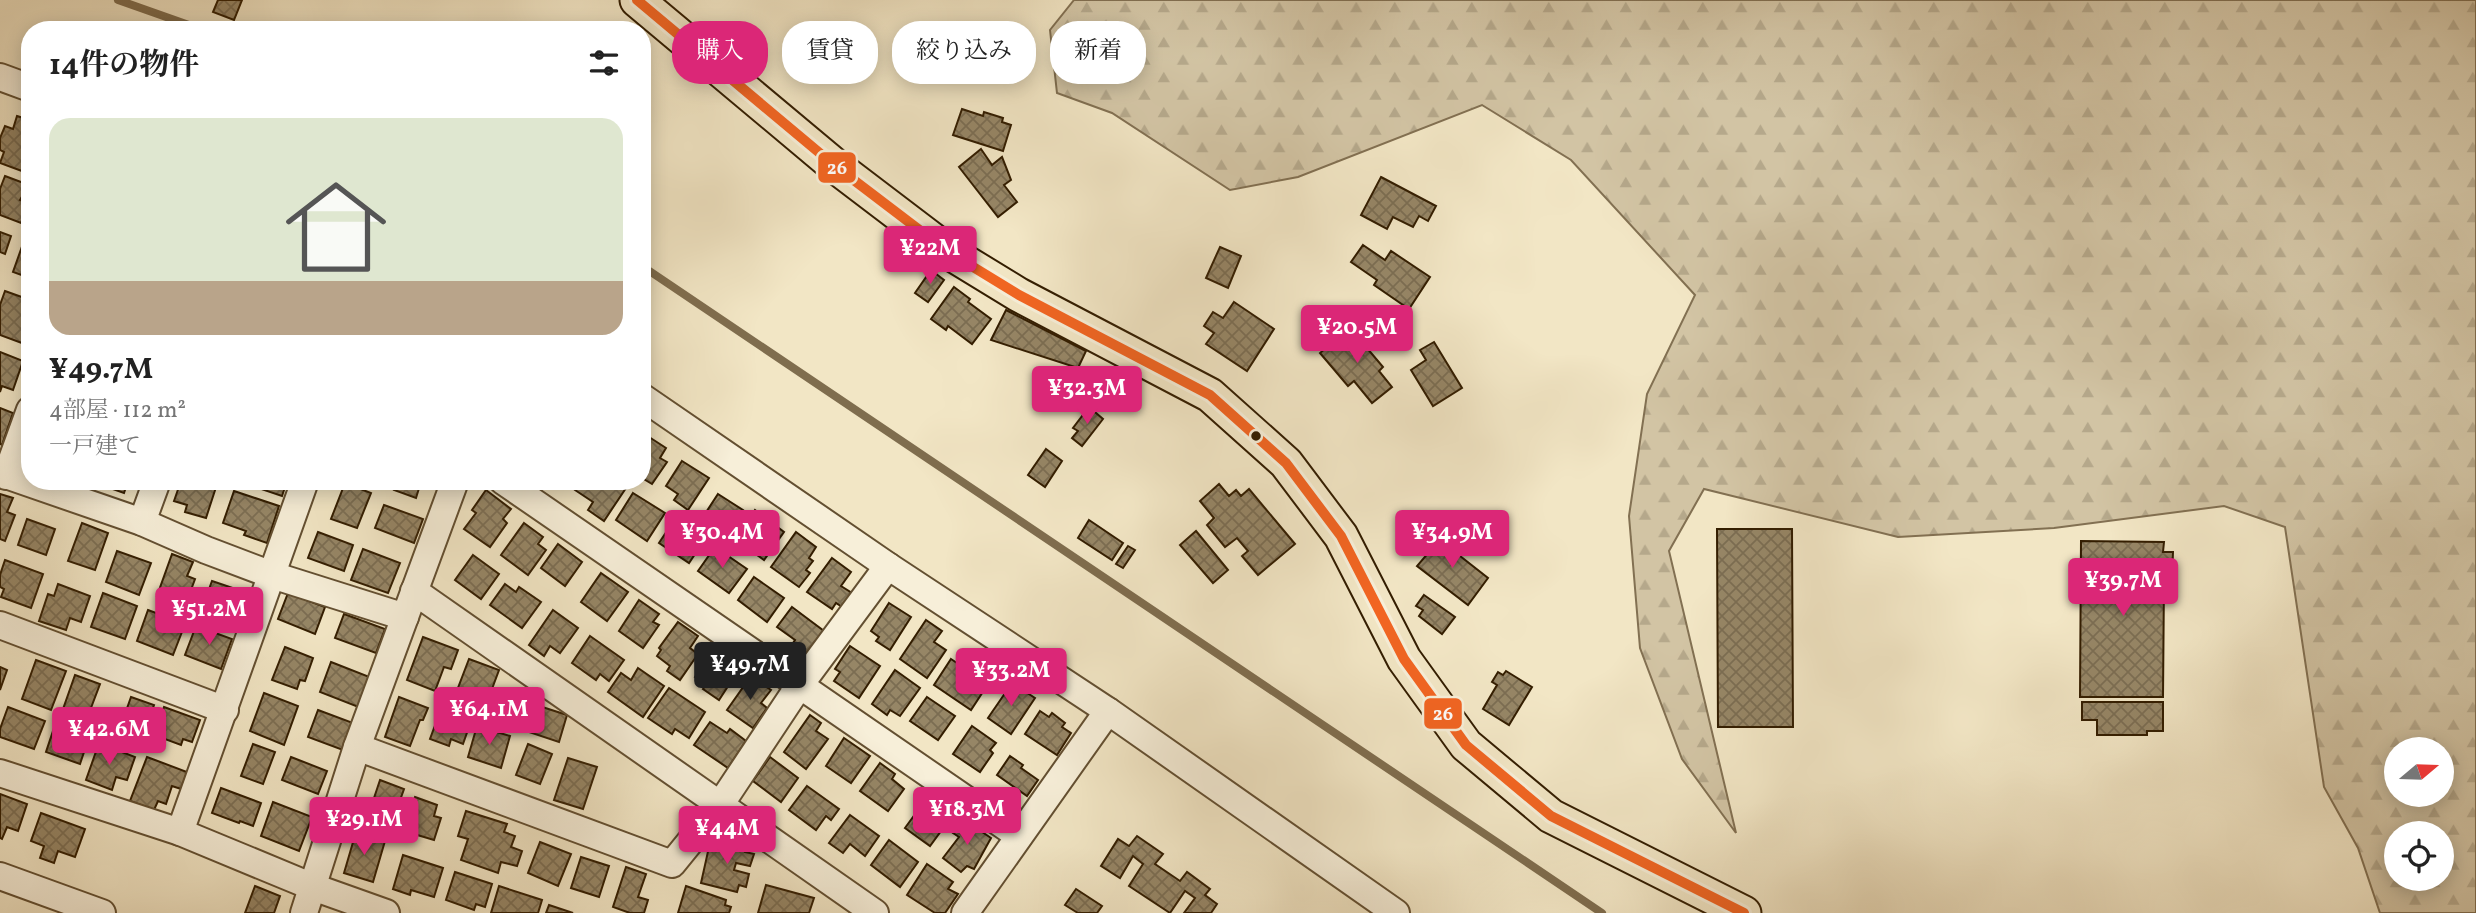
<!DOCTYPE html>
<html lang="ja">
<head>
<meta charset="utf-8">
<style>
  body { margin:0; font-family:Vollkorn,"Noto Serif JP",serif; background:#f6f6f6; color:#222; height:100vh; display:flex; flex-direction:column; font-size:26px; white-space:nowrap }
  * { box-sizing:border-box; margin:0 }
  p { font-size:23px; color:#767676 }
  .icon { flex:none; width:38px; height:38px; fill:none; stroke:currentColor; stroke-width:2; stroke-linecap:round; stroke-linejoin:round }
  .map { position:relative; flex:1; overflow:hidden }
  .panel { position:absolute; left:21px; top:21px; width:630px; height:469px; display:flex; flex-direction:column; background:#fff; border-radius:28px; box-shadow:0 4px 18px #0003 }
  .panel>* { flex:none }
  .banner { position:absolute; left:672px; top:21px; width:665px; height:63px; display:flex; gap:14px }
  .needle { width:46px; rotate:71deg }
  .controls { position:absolute; left:2384px; top:737px; display:grid; gap:14px }
  .controls a { display:grid; place-items:center; width:70px; height:70px; border-radius:50%; background:#fff; box-shadow:0 4px 18px #0003; font-size:35px }
  .price { position:absolute; translate:-50% -60px; padding:0 16px; border-radius:7px; background:#db2777; color:#fff; font-size:23px; line-height:46px; filter:drop-shadow(0 2px 4px #0008) }
  .price::after { content:''; position:absolute; left:50%; top:42px; width:21px; height:16px; margin-left:-10px; background:inherit; clip-path:polygon(0 0,100% 0,50% 100%) }
  .price.selected { background:#222; color:#fff }
  ul { padding:0; list-style:none }
  li { display:grid; align-content:center; gap:14px; height:371px; padding:0 28px }
  li+li { border-top:2px solid #e0e0e0 }
  li span { display:grid; place-items:center; height:217px; border-radius:21px; color:#555 }
  li>.icon { margin-inline-start:auto }
  span .icon { width:126px; height:126px; fill:#fffc; stroke-width:1 }
  li b { font-size:30px }
  h2 { display:flex; justify-content:space-between; align-items:center; height:84px; padding:0 28px; font-size:30px }
  .tag { padding:0 24px; border-radius:28px; background:#fff; box-shadow:0 4px 18px #0003; font-size:24px; line-height:63px }
  .tag.selected { background:#db2777; color:#fff }
  .map>svg:first-child { display:block }
</style>
</head>
<body>
<div class="map">
<svg width="2476" height="913" viewBox="0 0 2476 913">
  <defs>
    <pattern id="forest-firs" width="22" height="20" patternUnits="userSpaceOnUse" patternTransform="scale(1.75)"><rect width="22" height="20" fill="#d2c4a4"/><path d="M5 1l3.5 6h-7zM16 11l3.5 6h-7z" fill="#b5a88b"/></pattern>
    <pattern id="building-cross-hatch" width="8" height="8" patternUnits="userSpaceOnUse" patternTransform="scale(1.75)"><rect width="8" height="8" fill="#968666"/><path d="M0 0l8 8M0 8l8-8" fill="none" stroke="#7b6d52"/></pattern>
  </defs>
  <rect width="100%" height="100%" fill="#f2e6c5"/>
  <filter id="stains"><feTurbulence type="fractalNoise" baseFrequency=".00286" numOctaves="4"/><feColorMatrix values="0 0 0 0 .2 0 0 0 0 .09 0 0 0 0 .02 0 0 0 .5 -.17"/></filter>
  <radialGradient id="worn" r=".72"><stop offset=".6" stop-color="#630" stop-opacity="0"/><stop offset="1" stop-color="#630" stop-opacity=".3"/></radialGradient>
  <path fill="url(#forest-firs)" stroke="#827052" stroke-width="2" fill-rule="evenodd" d="M 1074,0 L 2476,0 L 2476,913 L 2380,913 L 2358,848 L 2324,787 L 2285,527 L 2224,506 L 2054,528 L 1898,537 L 1704,489 L 1669,551 L 1736,833 L 1682,759 L 1640,648 L 1629,516 L 1647,394 L 1695,295 L 1571,160 L 1482,105 L 1298,177 L 1230,190 L 1112,113 L 1057,93 L 1050,30 ZM 2396,749 L 2441,749 L 2441,794 L 2396,794 ZM 2396,833 L 2441,833 L 2441,878 L 2396,878 Z"/>
  <g fill="none" stroke-linecap="round" stroke-linejoin="round">
    <g stroke="#7f6d4e" stroke-width="8">
      <path d="M 118,0 L 203,30"/>
      <path d="M 642,266 L 1602,913"/>
    </g>
  </g>
  <g fill="url(#building-cross-hatch)" stroke="#331d00" stroke-width="2">
    <path d="M 218,0 L 242,0 L 234,20 L 213,12 Z"/>
    <path d="M 962,109 L 983,116 L 984,112 L 1003,118 L 1002,122 L 1011,125 L 1003,151 L 953,135 Z"/>
    <path d="M 17,116 L 30,120 L 30,174 L 0,163 L 4,152 L 0,150 L 0,138 L 5,126 L 13,129 Z"/>
    <path d="M 981,149 L 992,165 L 1002,157 L 1011,180 L 1004,185 L 1017,202 L 998,217 L 959,167 Z"/>
    <path d="M 5,176 L 29,185 L 20,200 L 28,203 L 21,223 L 0,215 L 0,189 Z"/>
    <path d="M 1381,177 L 1436,206 L 1428,221 L 1419,216 L 1413,227 L 1393,217 L 1387,229 L 1361,215 Z"/>
    <path d="M 0,232 L 11,236 L 5,254 L 0,252 Z"/>
    <path d="M 25,238 L 30,240 L 30,278 L 13,272 Z"/>
    <path d="M 1363,245 L 1385,260 L 1391,251 L 1430,277 L 1409,309 L 1374,285 L 1377,280 L 1351,262 Z"/>
    <path d="M 1220,247 L 1241,256 L 1228,288 L 1206,278 Z"/>
    <path d="M 931,270 L 944,280 L 928,302 L 915,293 Z"/>
    <path d="M 954,287 L 970,299 L 968,302 L 991,319 L 972,344 L 948,326 L 946,330 L 931,319 Z"/>
    <path d="M 5,291 L 30,300 L 30,346 L 0,335 L 0,305 Z"/>
    <path d="M 1234,302 L 1274,329 L 1247,371 L 1206,344 L 1214,333 L 1204,326 L 1213,312 L 1223,318 Z"/>
    <path d="M 1006,310 L 1086,351 L 1078,368 L 991,340 Z"/>
    <path d="M 1350,328 L 1383,367 L 1379,371 L 1392,387 L 1372,403 L 1354,381 L 1348,386 L 1320,353 Z"/>
    <path d="M 1434,342 L 1462,388 L 1433,406 L 1411,370 L 1426,360 L 1420,350 Z"/>
    <path d="M 0,352 L 23,361 L 13,390 L 2,386 L 0,392 Z"/>
    <path d="M 1044,371 L 1063,377 L 1055,402 L 1036,396 Z"/>
    <path d="M 1089,407 L 1103,419 L 1082,446 L 1072,438 L 1078,431 L 1073,428 Z"/>
    <path d="M 0,408 L 13,413 L 2,445 L 0,444 Z"/>
    <path d="M 646,435 L 666,448 L 660,458 L 667,462 L 652,484 L 642,478 L 642,441 Z"/>
    <path d="M 1046,449 L 1062,461 L 1045,487 L 1028,475 Z"/>
    <path d="M 682,461 L 709,478 L 688,510 L 674,500 L 678,494 L 666,486 Z"/>
    <path d="M 90,481 L 137,481 L 136,484 L 128,481 L 124,493 Z"/>
    <path d="M 181,481 L 210,481 L 217,484 L 206,518 L 185,512 L 187,505 L 174,501 Z"/>
    <path d="M 264,481 L 287,481 L 282,496 L 261,489 Z"/>
    <path d="M 398,481 L 431,481 L 428,488 L 420,485 L 416,498 L 394,490 Z"/>
    <path d="M 580,481 L 616,481 L 626,488 L 604,521 L 588,510 L 593,502 L 575,490 Z"/>
    <path d="M 345,483 L 371,493 L 357,528 L 331,519 Z"/>
    <path d="M 1219,484 L 1229,496 L 1236,490 L 1241,496 L 1249,489 L 1295,544 L 1258,575 L 1242,556 L 1248,551 L 1237,538 L 1225,547 L 1207,525 L 1214,518 L 1200,501 Z"/>
    <path d="M 486,490 L 511,509 L 503,519 L 507,523 L 490,547 L 464,529 L 476,513 L 472,510 Z"/>
    <path d="M 234,491 L 279,506 L 267,543 L 244,535 L 246,531 L 223,523 Z"/>
    <path d="M 633,493 L 665,513 L 647,541 L 616,520 Z"/>
    <path d="M 0,494 L 13,498 L 7,512 L 15,515 L 5,541 L 0,539 Z"/>
    <path d="M 718,494 L 743,510 L 724,539 L 699,523 Z"/>
    <path d="M 384,505 L 423,519 L 414,543 L 375,528 Z"/>
    <path d="M 755,510 L 784,532 L 764,560 L 735,539 Z"/>
    <path d="M 27,519 L 55,529 L 46,555 L 18,545 Z"/>
    <path d="M 675,519 L 705,539 L 689,563 L 659,543 Z"/>
    <path d="M 1089,520 L 1123,543 L 1112,560 L 1078,538 Z"/>
    <path d="M 82,523 L 108,533 L 95,570 L 68,561 Z"/>
    <path d="M 524,523 L 543,537 L 538,544 L 546,550 L 528,575 L 501,555 Z"/>
    <path d="M 1717,529 L 1792,529 L 1793,727 L 1718,727 Z"/>
    <path d="M 1196,531 L 1228,570 L 1213,583 L 1180,545 Z"/>
    <path d="M 318,532 L 353,545 L 344,571 L 308,558 Z"/>
    <path d="M 796,532 L 816,547 L 809,558 L 813,561 L 806,570 L 810,573 L 799,587 L 771,567 Z"/>
    <path d="M 1432,534 L 1488,578 L 1468,605 L 1417,566 L 1430,551 L 1423,546 Z"/>
    <path d="M 2081,541 L 2164,542 L 2163,552 L 2173,552 L 2172,579 L 2164,579 L 2163,697 L 2080,697 Z"/>
    <path d="M 558,544 L 582,562 L 565,586 L 541,568 Z"/>
    <path d="M 1128,546 L 1135,550 L 1123,568 L 1116,564 Z"/>
    <path d="M 715,547 L 747,569 L 729,593 L 698,571 Z"/>
    <path d="M 363,549 L 400,563 L 388,593 L 351,580 Z"/>
    <path d="M 117,551 L 151,563 L 139,595 L 106,582 Z"/>
    <path d="M 172,554 L 193,562 L 187,576 L 195,579 L 185,606 L 157,596 Z"/>
    <path d="M 473,555 L 499,574 L 481,599 L 455,580 Z"/>
    <path d="M 832,558 L 851,572 L 841,586 L 852,593 L 842,607 L 836,603 L 832,609 L 807,592 Z"/>
    <path d="M 5,560 L 43,574 L 31,608 L 1,597 L 4,589 L 0,587 L 0,575 Z"/>
    <path d="M 601,573 L 628,592 L 607,621 L 581,602 Z"/>
    <path d="M 754,577 L 784,598 L 767,622 L 738,600 Z"/>
    <path d="M 212,581 L 236,589 L 227,614 L 239,619 L 236,627 L 200,614 Z"/>
    <path d="M 58,584 L 90,596 L 81,622 L 70,618 L 66,630 L 39,621 L 48,594 L 54,596 Z"/>
    <path d="M 505,584 L 516,592 L 519,587 L 541,602 L 522,628 L 490,605 Z"/>
    <path d="M 103,593 L 137,606 L 125,639 L 91,627 Z"/>
    <path d="M 288,593 L 325,607 L 315,634 L 278,619 Z"/>
    <path d="M 1424,595 L 1455,617 L 1442,634 L 1419,616 L 1423,610 L 1416,606 Z"/>
    <path d="M 639,600 L 659,614 L 653,622 L 659,625 L 643,648 L 619,631 Z"/>
    <path d="M 889,603 L 911,617 L 890,650 L 876,641 L 879,637 L 871,631 Z"/>
    <path d="M 792,607 L 824,631 L 806,656 L 791,646 L 795,640 L 777,627 Z"/>
    <path d="M 148,610 L 185,624 L 173,655 L 137,641 Z"/>
    <path d="M 553,610 L 578,628 L 560,653 L 550,646 L 544,656 L 529,645 Z"/>
    <path d="M 344,614 L 385,629 L 376,653 L 335,638 Z"/>
    <path d="M 926,620 L 942,631 L 934,642 L 946,650 L 927,678 L 900,659 Z"/>
    <path d="M 678,622 L 698,636 L 690,648 L 698,654 L 680,680 L 667,671 L 670,666 L 657,656 L 661,650 L 659,648 Z"/>
    <path d="M 196,626 L 232,639 L 221,669 L 185,655 Z"/>
    <path d="M 590,636 L 624,660 L 609,681 L 600,674 L 596,680 L 572,663 Z"/>
    <path d="M 423,637 L 458,650 L 451,669 L 444,667 L 435,691 L 407,680 Z"/>
    <path d="M 850,646 L 880,666 L 859,698 L 834,681 L 840,672 L 835,669 Z"/>
    <path d="M 285,647 L 313,658 L 305,681 L 300,680 L 297,689 L 272,680 Z"/>
    <path d="M 713,650 L 737,666 L 729,679 L 732,680 L 719,700 L 703,689 L 706,685 L 695,677 Z"/>
    <path d="M 469,659 L 499,670 L 483,713 L 453,701 Z"/>
    <path d="M 951,659 L 988,684 L 971,710 L 934,685 Z"/>
    <path d="M 36,660 L 66,671 L 51,710 L 22,699 Z"/>
    <path d="M 331,662 L 372,678 L 361,708 L 320,692 Z"/>
    <path d="M 0,667 L 7,670 L 0,690 Z"/>
    <path d="M 638,668 L 664,686 L 643,717 L 608,692 L 621,673 L 631,680 Z"/>
    <path d="M 895,670 L 920,688 L 900,716 L 890,710 L 887,715 L 872,704 Z"/>
    <path d="M 1506,671 L 1532,687 L 1509,725 L 1483,709 L 1497,685 L 1492,682 L 1498,672 L 1503,675 Z"/>
    <path d="M 75,675 L 100,684 L 86,721 L 62,712 Z"/>
    <path d="M 751,676 L 771,690 L 761,703 L 767,708 L 753,728 L 727,710 Z"/>
    <path d="M 1012,683 L 1035,698 L 1011,734 L 988,718 Z"/>
    <path d="M 669,688 L 705,712 L 689,738 L 675,729 L 672,734 L 648,718 Z"/>
    <path d="M 264,693 L 298,706 L 284,745 L 250,731 Z"/>
    <path d="M 508,696 L 567,715 L 559,742 L 499,722 Z"/>
    <path d="M 131,697 L 154,705 L 140,743 L 112,733 L 120,712 L 125,714 Z"/>
    <path d="M 399,697 L 428,708 L 423,720 L 420,720 L 410,746 L 385,737 Z"/>
    <path d="M 927,697 L 955,716 L 938,740 L 910,721 Z"/>
    <path d="M 2082,702 L 2163,702 L 2163,731 L 2147,731 L 2147,735 L 2097,735 L 2097,720 L 2082,720 Z"/>
    <path d="M 8,707 L 45,721 L 34,749 L 0,737 L 0,729 Z"/>
    <path d="M 164,707 L 200,720 L 192,742 L 183,739 L 181,745 L 154,735 Z"/>
    <path d="M 318,710 L 353,723 L 343,750 L 308,737 Z"/>
    <path d="M 1040,711 L 1049,717 L 1052,713 L 1065,723 L 1062,727 L 1071,733 L 1057,755 L 1025,734 Z"/>
    <path d="M 440,712 L 470,724 L 463,744 L 451,739 L 449,746 L 430,739 Z"/>
    <path d="M 810,715 L 821,723 L 816,731 L 828,739 L 806,769 L 784,752 Z"/>
    <path d="M 710,722 L 727,733 L 730,729 L 746,741 L 728,768 L 694,745 Z"/>
    <path d="M 55,725 L 89,737 L 80,764 L 46,752 Z"/>
    <path d="M 477,726 L 510,736 L 501,768 L 468,757 Z"/>
    <path d="M 972,726 L 996,743 L 990,750 L 993,753 L 980,772 L 953,754 Z"/>
    <path d="M 844,738 L 870,756 L 851,783 L 826,766 Z"/>
    <path d="M 99,743 L 135,757 L 127,780 L 116,777 L 112,790 L 86,780 Z"/>
    <path d="M 253,744 L 275,752 L 263,784 L 241,776 Z"/>
    <path d="M 528,744 L 552,754 L 540,784 L 516,775 Z"/>
    <path d="M 1010,756 L 1023,765 L 1021,768 L 1038,780 L 1027,796 L 997,775 Z"/>
    <path d="M 147,757 L 187,772 L 181,789 L 172,786 L 166,804 L 158,801 L 154,810 L 130,801 Z"/>
    <path d="M 291,757 L 327,771 L 318,794 L 282,780 Z"/>
    <path d="M 770,757 L 798,778 L 781,802 L 753,781 Z"/>
    <path d="M 568,758 L 597,767 L 583,809 L 554,800 Z"/>
    <path d="M 880,763 L 895,774 L 892,779 L 904,789 L 888,811 L 860,791 Z"/>
    <path d="M 380,780 L 404,789 L 389,831 L 374,826 L 379,813 L 370,810 Z"/>
    <path d="M 807,786 L 839,809 L 831,820 L 826,816 L 816,830 L 789,810 Z"/>
    <path d="M 221,788 L 261,803 L 253,826 L 240,821 L 239,823 L 212,813 Z"/>
    <path d="M 0,794 L 27,804 L 18,831 L 7,827 L 2,839 L 0,838 Z"/>
    <path d="M 415,797 L 437,805 L 434,816 L 441,818 L 434,840 L 404,831 Z"/>
    <path d="M 927,798 L 952,816 L 930,846 L 905,828 Z"/>
    <path d="M 273,802 L 312,817 L 299,851 L 261,836 Z"/>
    <path d="M 466,811 L 507,824 L 504,832 L 515,836 L 511,847 L 522,851 L 517,866 L 501,862 L 498,873 L 461,860 L 468,839 L 458,836 Z"/>
    <path d="M 41,813 L 85,829 L 75,857 L 58,851 L 54,863 L 40,858 L 44,846 L 31,841 Z"/>
    <path d="M 850,815 L 879,836 L 865,856 L 850,844 L 843,853 L 829,843 Z"/>
    <path d="M 963,819 L 991,838 L 974,869 L 967,866 L 961,872 L 943,858 L 959,837 L 953,833 Z"/>
    <path d="M 356,832 L 385,841 L 373,882 L 344,873 Z"/>
    <path d="M 1137,836 L 1163,854 L 1155,864 L 1180,881 L 1187,872 L 1210,889 L 1205,895 L 1217,904 L 1211,913 L 1184,913 L 1195,898 L 1185,891 L 1170,913 L 1129,886 L 1143,864 L 1133,856 L 1120,878 L 1101,866 L 1118,839 L 1129,846 Z"/>
    <path d="M 720,839 L 746,846 L 745,852 L 754,854 L 750,866 L 736,863 L 734,870 L 749,874 L 746,887 L 739,885 L 737,892 L 701,883 L 709,847 L 718,850 Z"/>
    <path d="M 889,840 L 918,862 L 900,887 L 871,865 Z"/>
    <path d="M 540,842 L 571,854 L 558,886 L 528,873 Z"/>
    <path d="M 403,855 L 443,868 L 434,897 L 411,890 L 410,895 L 393,889 Z"/>
    <path d="M 581,857 L 609,866 L 599,897 L 571,888 Z"/>
    <path d="M 927,864 L 953,882 L 948,889 L 958,894 L 945,913 L 935,913 L 907,895 Z"/>
    <path d="M 626,867 L 646,874 L 638,897 L 648,900 L 644,913 L 630,913 L 613,907 Z"/>
    <path d="M 455,872 L 492,884 L 485,907 L 476,904 L 474,910 L 446,900 Z"/>
    <path d="M 766,885 L 814,898 L 809,913 L 758,913 Z"/>
    <path d="M 255,886 L 280,896 L 274,913 L 245,913 Z"/>
    <path d="M 499,886 L 542,900 L 538,913 L 491,913 Z"/>
    <path d="M 686,886 L 726,900 L 725,905 L 731,907 L 729,913 L 678,913 Z"/>
    <path d="M 1076,889 L 1102,906 L 1097,913 L 1078,913 L 1065,905 Z"/>
    <path d="M 549,905 L 573,913 L 546,913 Z"/>
  </g>
  <g fill="none" stroke-linecap="round" stroke-linejoin="round">
    <defs>
      <g id="minor">
        <path d="M 0,77 L 30,88"/>
        <path d="M 642,397 L 888,566 L 1108,711 L 1396,913"/>
        <path d="M 0,473 L 142,522 L 206,550 L 272,575 L 405,617"/>
        <path d="M 6,476 L 30,410"/>
        <path d="M 503,481 L 1019,836"/>
        <path d="M 142,522 L 157,481"/>
        <path d="M 414,591 L 875,913"/>
        <path d="M 0,625 L 225,710"/>
        <path d="M 357,747 L 672,864 L 720,805 L 799,686 L 888,566"/>
        <path d="M 0,773 L 180,832 L 313,887 L 386,913"/>
        <path d="M 180,832 L 305,481"/>
        <path d="M 0,876 L 102,913"/>
        <path d="M 304,913 L 357,747 L 455,481"/>
        <path d="M 965,913 L 1108,711"/>
      </g>
      <path id="major" d="M 637,0 L 834,165 L 947,251 L 1019,295 L 1210,395 L 1286,463 L 1341,536 L 1404,659 L 1466,745 L 1551,816 L 1744,913"/>
    </defs>
    <use href="#minor" stroke="#634f31" stroke-width="30"/>
    <use href="#major" stroke="#331d00" stroke-width="37"/>
    <use href="#minor" stroke="#f7efd9" stroke-width="26"/>
    <use href="#major" stroke="#f2e6c5" stroke-width="33"/>
    <defs>
      <path id="bus-1" d="M 637,0 L 834,165 L 947,251 L 1019,295 L 1210,395 L 1286,463 L 1341,536 L 1404,659 L 1466,745 L 1551,816 L 1744,913"/>
    </defs>
    <use href="#bus-1" stroke="#f7efd9" stroke-width="16"/>
    <use href="#bus-1" stroke="#f26522" stroke-width="10"/>
  </g>
  <circle fill="#331d00" stroke="#f7efd9" stroke-width="2.5" cx="1256" cy="436" r="6"/>
  <g stroke="#f7efd9" stroke-width="2.5">
    <rect x="817" y="151" width="40" height="33" rx="7" fill="#f26522"/>
    <rect x="1423" y="697" width="40" height="33" rx="7" fill="#f26522"/>
  </g>
  <g font-size="19" text-anchor="middle" font-weight="bold" fill="#fff">
    <text x="837" y="174">26</text>
    <text x="1443" y="720">26</text>
  </g>
  <rect width="100%" height="100%" filter="url(#stains)"/>
  <rect width="100%" height="100%" fill="url(#worn)"/>
</svg>
<div class="controls">
<a><svg class="needle" viewBox="-14 -14 28 28"><path d="M0-13l5 13h-10z" fill="#e53935"/><path d="M0 13l5-13h-10z" fill="#767676"/></svg></a>
<a><svg class="icon" aria-label="locate" viewBox="0 0 24 24"><circle cx="12" cy="12" r="6"/><path d="M12 2v4M12 18v4M2 12h4M18 12h4"/></svg></a>
</div>
<b class="price" style="left:930px;top:286px">¥22M</b>
<b class="price" style="left:1357px;top:365px">¥20.5M</b>
<b class="price" style="left:1087px;top:426px">¥32.3M</b>
<b class="price" style="left:722px;top:570px">¥30.4M</b>
<b class="price" style="left:1452px;top:570px">¥34.9M</b>
<b class="price" style="left:2123px;top:618px">¥39.7M</b>
<b class="price" style="left:209px;top:647px">¥51.2M</b>
<b class="price selected" style="left:750px;top:702px">¥49.7M</b>
<b class="price" style="left:1011px;top:708px">¥33.2M</b>
<b class="price" style="left:489px;top:747px">¥64.1M</b>
<b class="price" style="left:109px;top:767px">¥42.6M</b>
<b class="price" style="left:967px;top:847px">¥18.3M</b>
<b class="price" style="left:364px;top:857px">¥29.1M</b>
<b class="price" style="left:727px;top:866px">¥44M</b>
<div class="banner">
<a class="tag selected">購入</a>
<a class="tag">賃貸</a>
<a class="tag">絞り込み</a>
<a class="tag">新着</a>
</div>
<section class="panel">
<h2>14件の物件<svg class="icon" aria-label="filters" viewBox="0 0 24 24"><path d="M4 7h16M4 17h16"/><circle cx="9" cy="7" r="2"/><circle cx="15" cy="17" r="2"/></svg></h2>
<ul>
<li><span style="background:linear-gradient(#dfe7d0 75%,#b9a48a 0)"><svg class="icon" aria-label="home" viewBox="0 0 24 24"><path d="M3 11l9-7 9 7M6 9v11h12V9"/></svg></span><div><b>¥49.7M</b><p>4部屋 · 112 m²</p><p>一戸建て</p></div></li>
</ul>
</section>
</div>
</body>
</html>
